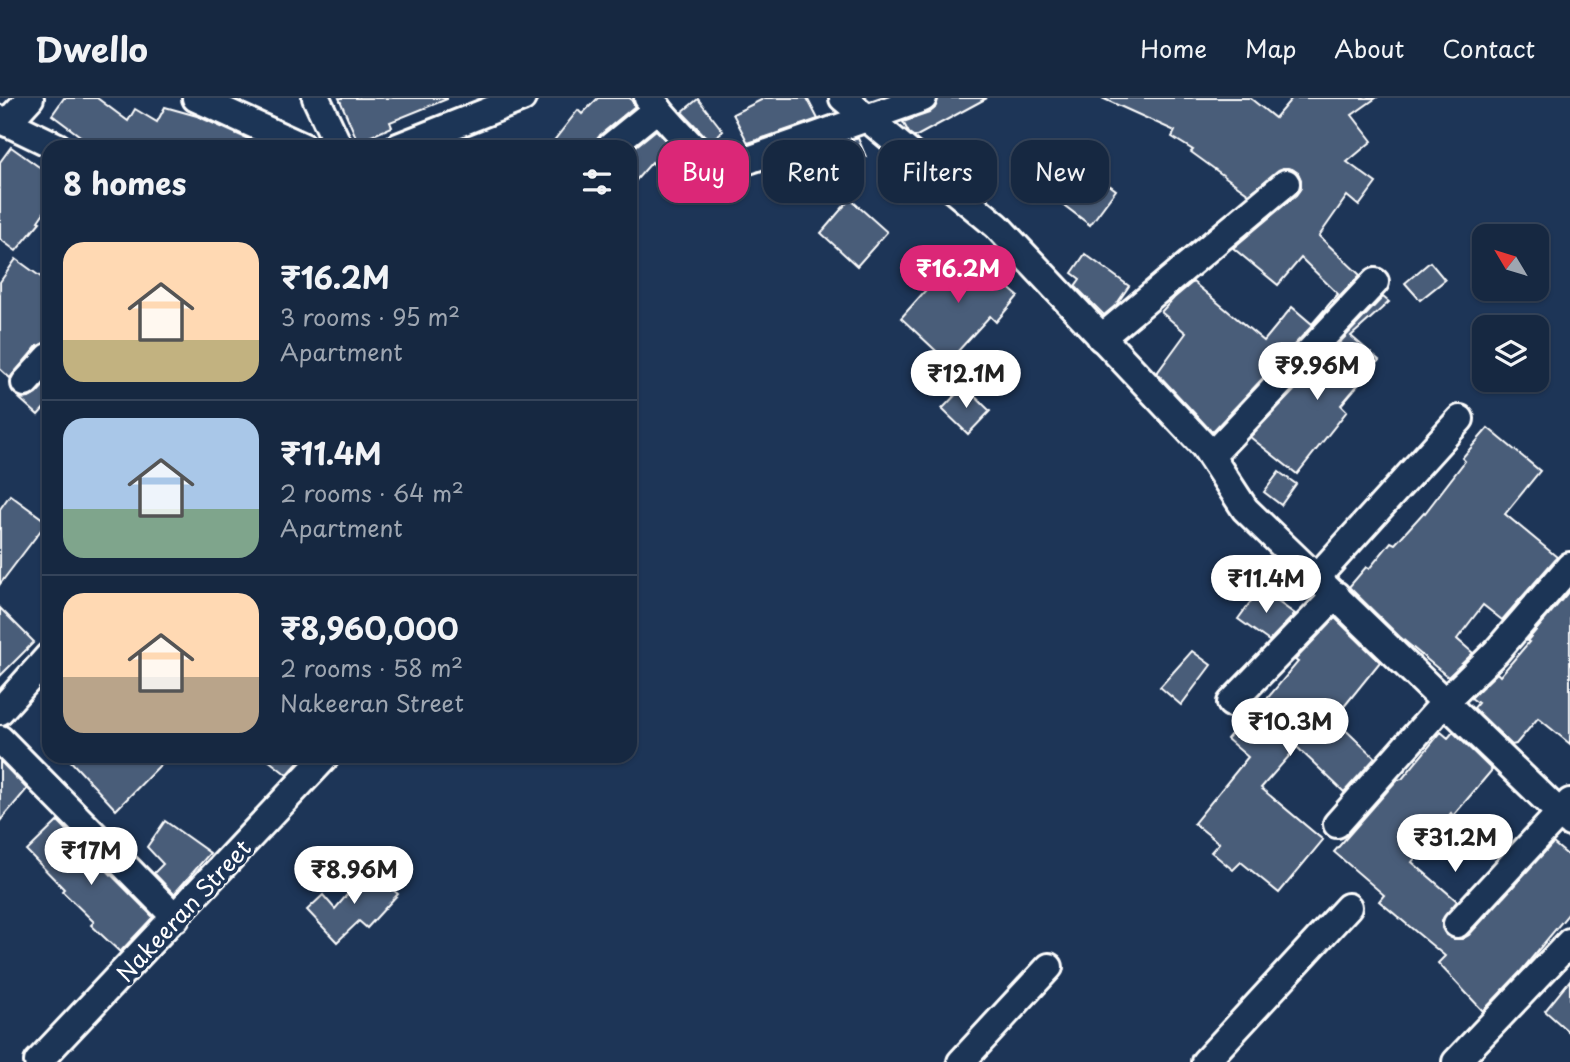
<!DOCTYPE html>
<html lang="en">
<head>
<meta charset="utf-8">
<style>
  body { margin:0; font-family:"Playpen Sans",sans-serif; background:#1f3048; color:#f1f3f6; height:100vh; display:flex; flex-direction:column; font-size:26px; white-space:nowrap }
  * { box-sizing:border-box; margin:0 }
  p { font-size:23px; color:#9ea6b1 }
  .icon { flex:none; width:38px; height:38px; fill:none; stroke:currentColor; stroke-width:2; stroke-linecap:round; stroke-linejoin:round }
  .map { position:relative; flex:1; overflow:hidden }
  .panel { position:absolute; left:42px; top:42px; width:595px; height:623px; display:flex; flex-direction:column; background:#162841; border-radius:21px; box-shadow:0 2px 5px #0004,0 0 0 2px #35445a }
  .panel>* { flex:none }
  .top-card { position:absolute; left:658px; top:42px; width:665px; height:63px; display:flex; gap:14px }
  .needle { width:46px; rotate:308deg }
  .fabs { position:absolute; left:1472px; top:126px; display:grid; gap:14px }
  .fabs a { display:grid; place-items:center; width:77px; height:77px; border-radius:14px; background:#162841; box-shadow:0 2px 5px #0004,0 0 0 2px #35445a; font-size:35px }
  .price { position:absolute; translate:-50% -60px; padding:0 16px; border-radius:24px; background:#fff; color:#222; font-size:23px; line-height:46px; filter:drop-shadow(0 2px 4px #0008) }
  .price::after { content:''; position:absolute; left:50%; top:42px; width:21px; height:16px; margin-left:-10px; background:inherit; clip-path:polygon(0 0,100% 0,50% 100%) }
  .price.active { background:#db2777; color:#fff }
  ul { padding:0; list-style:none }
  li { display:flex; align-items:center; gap:21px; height:175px; padding:0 21px }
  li+li { border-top:2px solid #35445a }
  li span { display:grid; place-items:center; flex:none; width:196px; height:140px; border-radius:21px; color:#555 }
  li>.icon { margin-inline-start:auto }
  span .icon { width:84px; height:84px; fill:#fffc; stroke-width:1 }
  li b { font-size:30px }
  h2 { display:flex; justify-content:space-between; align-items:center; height:84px; padding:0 21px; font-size:30px }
  .pill { padding:0 24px; border-radius:21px; background:#162841; box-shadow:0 2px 5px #0004,0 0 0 2px #35445a; font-size:24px; line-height:63px }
  .pill.active { background:#db2777; color:#fff }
  header { display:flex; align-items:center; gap:42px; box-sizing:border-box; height:98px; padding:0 35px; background:#162841; border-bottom:2px solid #35445a }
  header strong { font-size:33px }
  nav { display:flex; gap:38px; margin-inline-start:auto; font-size:24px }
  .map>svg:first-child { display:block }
</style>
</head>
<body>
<header>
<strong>Dwello</strong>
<nav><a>Home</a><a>Map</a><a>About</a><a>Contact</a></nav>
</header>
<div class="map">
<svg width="1570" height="964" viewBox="0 0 1570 964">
  <rect width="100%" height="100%" fill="#1d3557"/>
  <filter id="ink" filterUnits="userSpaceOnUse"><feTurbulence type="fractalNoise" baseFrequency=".0143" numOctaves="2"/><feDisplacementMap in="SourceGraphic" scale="14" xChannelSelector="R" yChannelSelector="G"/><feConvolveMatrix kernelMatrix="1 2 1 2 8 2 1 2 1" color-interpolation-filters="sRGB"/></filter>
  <g filter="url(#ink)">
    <g fill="#4a5d79" stroke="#fff" stroke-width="2">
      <path d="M 64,0 L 97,0 L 128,23 L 135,11 L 157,24 L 165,9 L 197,18 L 266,49 L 95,49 L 52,17 Z"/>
      <path d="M 339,0 L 447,0 L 447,1 L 390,24 L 392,29 L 358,44 Z"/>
      <path d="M 598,0 L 630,0 L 635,8 L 600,37 L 595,49 L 549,49 L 578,12 L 582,16 Z"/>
      <path d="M 765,0 L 807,0 L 818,21 L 748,45 L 733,16 Z"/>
      <path d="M 938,0 L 987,0 L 915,39 L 909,35 L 903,24 L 929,15 L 935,10 Z"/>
      <path d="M 1102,0 L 1250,0 L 1275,20 L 1292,0 L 1376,0 L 1352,17 L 1372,43 L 1347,64 L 1376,85 L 1359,108 L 1347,98 L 1319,138 L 1360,177 L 1212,334 L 1157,275 L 1186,235 L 1161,214 L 1174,200 L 1193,184 L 1264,243 L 1292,209 L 1312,226 L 1338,196 L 1301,160 L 1278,187 L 1233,150 L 1296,97 L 1301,90 L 1301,82 L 1298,75 L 1292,71 L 1283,70 L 1249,96 L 1191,54 L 1193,52 L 1172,39 L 1175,33 Z"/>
      <path d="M 698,1 L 723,33 L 710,43 L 682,14 Z"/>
      <path d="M 656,32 L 689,66 L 711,83 L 685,105 L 652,64 L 630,89 L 630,53 Z"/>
      <path d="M 858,40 L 866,59 L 834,74 L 830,65 L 791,92 L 775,69 Z"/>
      <path d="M 11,49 L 49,76 L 49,107 L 38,123 L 40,124 L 16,153 L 0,141 L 0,64 Z"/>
      <path d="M 1074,61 L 1116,92 L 1090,127 L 1048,95 Z"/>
      <path d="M 850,101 L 887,134 L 857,168 L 821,135 Z"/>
      <path d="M 962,151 L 1018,198 L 996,224 L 990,218 L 948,264 L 901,220 Z"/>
      <path d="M 1085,156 L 1129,188 L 1116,207 L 1104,217 L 1075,188 L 1080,181 L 1072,175 Z"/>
      <path d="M 16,161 L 49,185 L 49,244 L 37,248 L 10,280 L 0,271 L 0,184 Z"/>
      <path d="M 1430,164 L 1445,182 L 1420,202 L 1405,185 Z"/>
      <path d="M 1383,199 L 1389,204 L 1351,238 L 1379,262 L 1341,307 L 1347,313 L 1297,376 L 1250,339 Z"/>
      <path d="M 49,282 L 49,312 L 45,309 L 38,317 L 20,301 L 29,300 L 36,296 Z"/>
      <path d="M 964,288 L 990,313 L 968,336 L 942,311 Z"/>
      <path d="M 1488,330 L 1540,373 L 1505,416 L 1557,459 L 1502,522 L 1483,507 L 1457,541 L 1473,555 L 1448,579 L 1400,539 L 1349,489 L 1366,469 L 1369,471 L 1391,444 L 1395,446 L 1424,414 L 1425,415 L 1465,363 L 1462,360 Z"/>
      <path d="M 1279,374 L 1296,386 L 1281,407 L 1264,394 Z"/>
      <path d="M 10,397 L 47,424 L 0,486 L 0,411 Z"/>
      <path d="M 1260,491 L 1295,516 L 1269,543 L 1238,521 Z"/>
      <path d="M 1570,492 L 1570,646 L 1538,620 L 1516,646 L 1512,647 L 1474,610 L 1478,605 L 1471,600 L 1497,575 L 1500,578 L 1529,544 L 1527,543 Z"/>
      <path d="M 0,510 L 34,544 L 0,578 Z"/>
      <path d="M 1335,520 L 1380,564 L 1334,621 L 1375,660 L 1344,694 L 1297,649 L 1261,690 L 1323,742 L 1279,795 L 1241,764 L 1233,772 L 1211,754 L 1219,745 L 1194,725 L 1248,659 L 1227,641 L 1252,611 L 1255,615 L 1298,564 L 1295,562 Z"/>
      <path d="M 1192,553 L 1211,567 L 1181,607 L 1160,589 Z"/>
      <path d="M 1441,634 L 1448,640 L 1453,634 L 1492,672 L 1453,718 L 1451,715 L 1412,764 L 1457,803 L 1442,822 L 1442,830 L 1446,837 L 1454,841 L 1462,841 L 1469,837 L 1553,745 L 1570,759 L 1570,814 L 1521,873 L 1483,913 L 1438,865 L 1445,858 L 1379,803 L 1384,797 L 1334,754 L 1397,682 L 1402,681 Z"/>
      <path d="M 66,658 L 169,658 L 116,712 Z"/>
      <path d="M 263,658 L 304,658 L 287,677 Z"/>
      <path d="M 0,663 L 27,691 L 0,723 Z"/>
      <path d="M 58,723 L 153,819 L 120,854 L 91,827 L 94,824 L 62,793 L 64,791 L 27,753 Z"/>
      <path d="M 165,723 L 210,755 L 174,796 L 154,775 L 163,766 L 147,749 Z"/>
      <path d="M 369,771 L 398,796 L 367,830 L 359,823 L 337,844 L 307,812 L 323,797 L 335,811 Z"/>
      <path d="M 1570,882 L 1570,935 L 1545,913 Z"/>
    </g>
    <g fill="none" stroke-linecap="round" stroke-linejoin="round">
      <defs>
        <g id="minor">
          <path d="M 196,0 L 304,49"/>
          <path d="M 316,0 L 339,49"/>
          <path d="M 648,0 C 664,16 696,59 716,65 C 729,69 742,64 754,60 L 923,0"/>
          <path d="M 843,0 L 997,128 L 1204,348 L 1245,411 L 1570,725"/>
          <path d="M 0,21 L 58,49"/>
          <path d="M 7,25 L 30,0"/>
          <path d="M 398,49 L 522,0"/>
          <path d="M 610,49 L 658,10"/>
          <path d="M 1101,240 L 1286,85"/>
          <path d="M 25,285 L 49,259"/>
          <path d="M 1211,358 L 1375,184"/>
          <path d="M 1317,479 L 1460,321"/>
          <path d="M 1231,605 L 1336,497"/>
          <path d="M 0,613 L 49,558"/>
          <path d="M 0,641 L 176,820"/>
          <path d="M 1337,726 L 1446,603 L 1496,554 L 1570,468"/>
          <path d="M 1457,826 L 1570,704"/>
          <path d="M 38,964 L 326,658"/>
          <path d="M 961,964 L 1049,869"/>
          <path d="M 1205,964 L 1348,809"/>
          <path d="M 1456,964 L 1570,844"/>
        </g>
      </defs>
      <use href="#minor" stroke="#fff" stroke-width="32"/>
      <use href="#minor" stroke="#1d3557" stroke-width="26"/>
    </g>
  </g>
  <g text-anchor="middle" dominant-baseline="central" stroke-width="7" stroke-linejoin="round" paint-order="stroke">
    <g font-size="23" fill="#fff" stroke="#1d3557">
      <text transform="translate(183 812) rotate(-47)">Nakeeran Street</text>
    </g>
  </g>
</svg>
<div class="fabs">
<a><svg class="needle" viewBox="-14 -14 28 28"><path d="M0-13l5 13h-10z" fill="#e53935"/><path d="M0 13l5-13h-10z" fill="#9ea6b1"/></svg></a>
<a><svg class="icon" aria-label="layers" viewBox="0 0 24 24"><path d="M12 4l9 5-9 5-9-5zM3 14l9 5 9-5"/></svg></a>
</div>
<b class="price active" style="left:958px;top:207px">₹16.2M</b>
<b class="price" style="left:1317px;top:304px">₹9.96M</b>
<b class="price" style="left:966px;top:312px">₹12.1M</b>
<b class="price" style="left:1266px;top:517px">₹11.4M</b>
<b class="price" style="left:1290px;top:660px">₹10.3M</b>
<b class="price" style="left:1455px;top:776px">₹31.2M</b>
<b class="price" style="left:91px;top:789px">₹17M</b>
<b class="price" style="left:354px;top:808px">₹8.96M</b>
<div class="top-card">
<a class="pill active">Buy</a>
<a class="pill">Rent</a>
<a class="pill">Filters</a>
<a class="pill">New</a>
</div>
<section class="panel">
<h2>8 homes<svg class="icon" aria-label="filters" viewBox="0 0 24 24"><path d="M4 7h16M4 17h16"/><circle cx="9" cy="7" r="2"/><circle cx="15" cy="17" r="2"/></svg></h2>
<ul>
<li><span style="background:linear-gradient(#ffd9b3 70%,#c2b280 0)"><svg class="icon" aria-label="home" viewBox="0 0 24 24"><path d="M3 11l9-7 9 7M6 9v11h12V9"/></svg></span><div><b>₹16.2M</b><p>3 rooms · 95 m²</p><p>Apartment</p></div></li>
<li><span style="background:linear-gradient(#a9c7e8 65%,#7fa58c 0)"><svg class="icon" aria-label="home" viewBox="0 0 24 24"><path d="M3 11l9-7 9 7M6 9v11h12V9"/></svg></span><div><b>₹11.4M</b><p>2 rooms · 64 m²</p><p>Apartment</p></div></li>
<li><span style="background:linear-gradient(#ffd9b3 60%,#b9a48a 0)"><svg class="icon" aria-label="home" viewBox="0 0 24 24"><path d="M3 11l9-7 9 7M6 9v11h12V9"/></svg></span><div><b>₹8,960,000</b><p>2 rooms · 58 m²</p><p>Nakeeran Street</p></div></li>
</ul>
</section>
</div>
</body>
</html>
